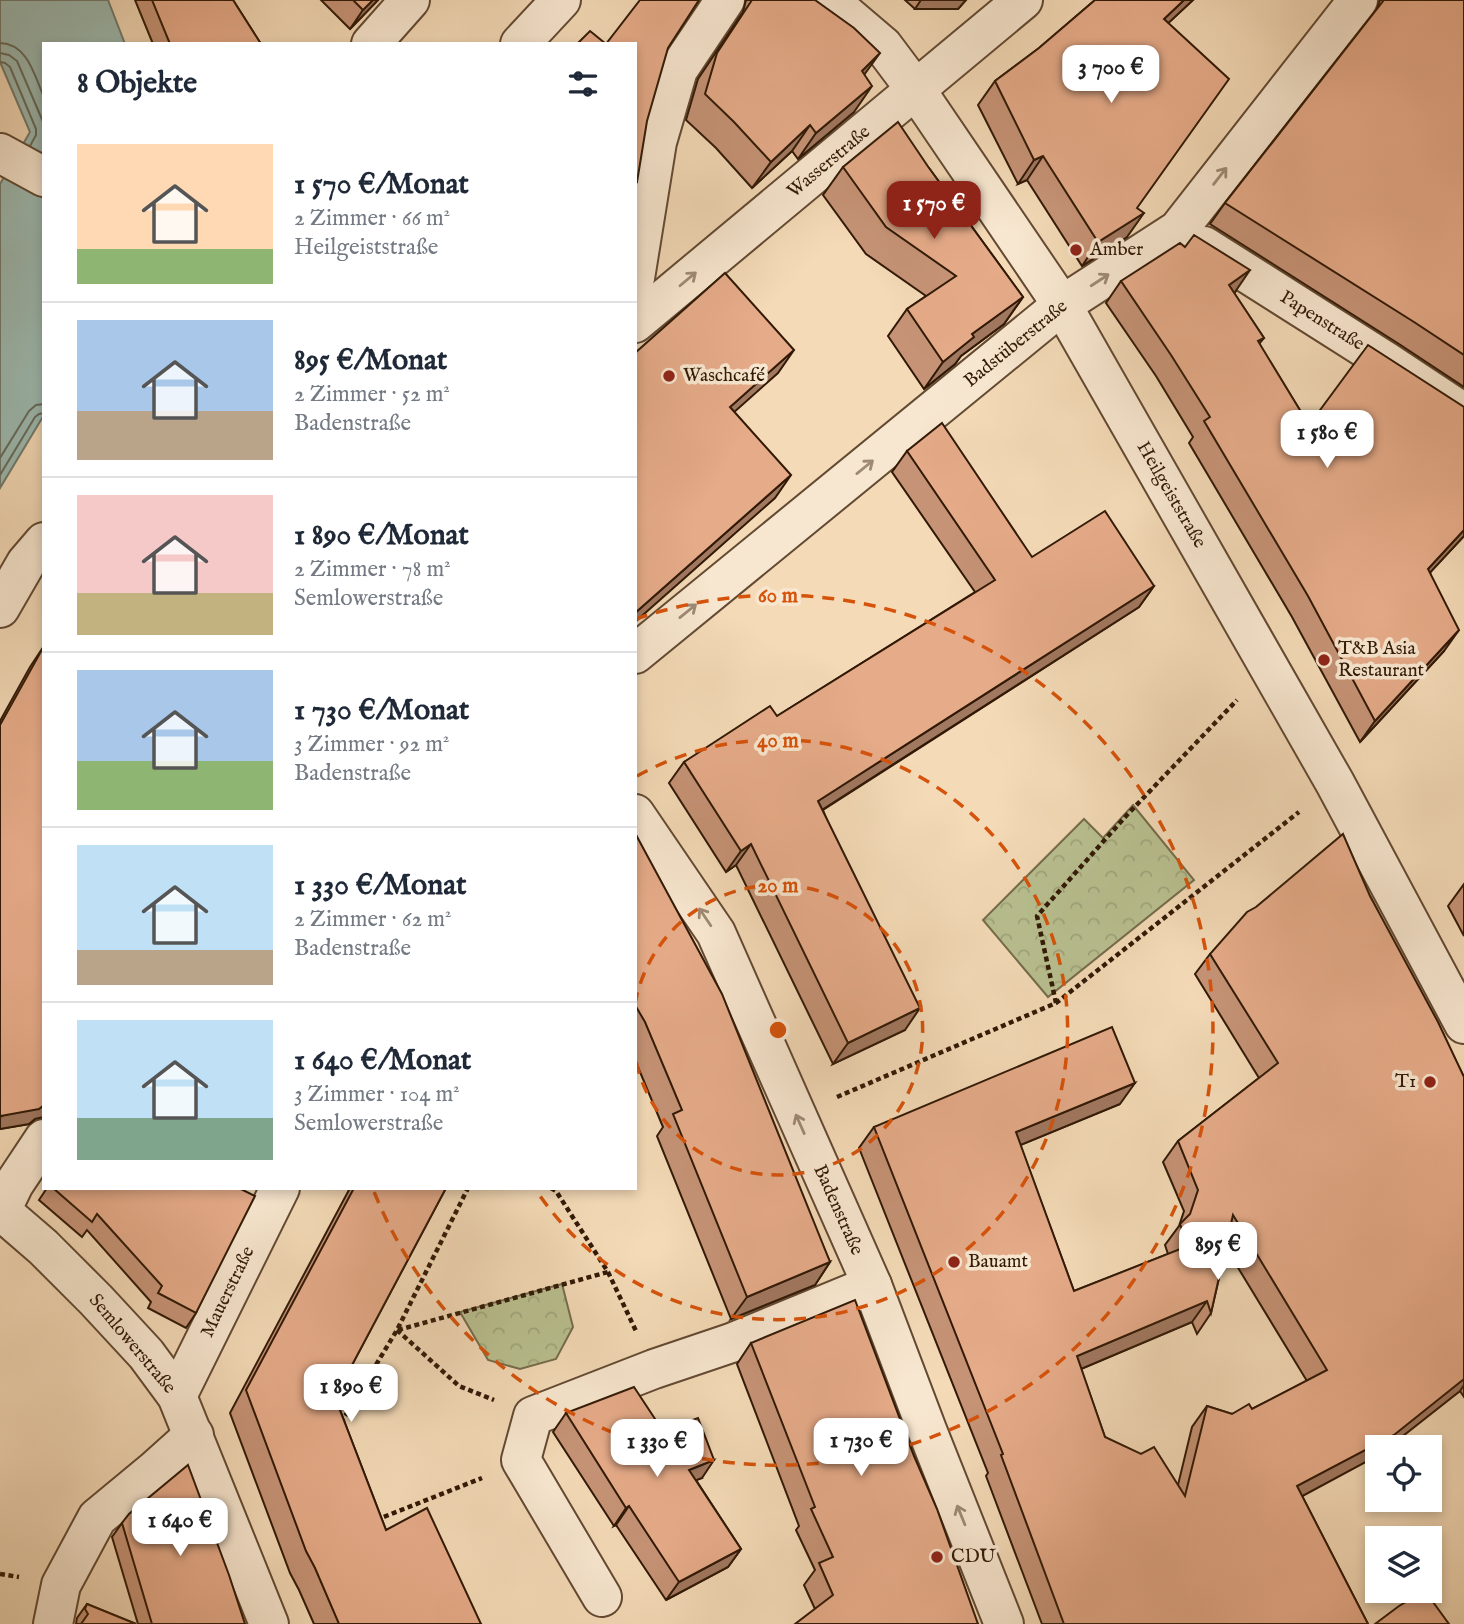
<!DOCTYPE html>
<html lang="de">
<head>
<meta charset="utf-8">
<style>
  body { margin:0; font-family:"IM FELL English",serif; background:#f6f6f7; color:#1f2937; height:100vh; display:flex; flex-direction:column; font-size:26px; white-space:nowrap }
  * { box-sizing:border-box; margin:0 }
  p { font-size:23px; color:#747a83 }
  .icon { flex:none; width:38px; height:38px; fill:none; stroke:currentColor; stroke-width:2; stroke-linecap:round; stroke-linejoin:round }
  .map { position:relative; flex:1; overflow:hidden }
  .drawer { position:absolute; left:42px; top:42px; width:595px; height:1148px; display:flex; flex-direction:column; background:#fff; border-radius:0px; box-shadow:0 4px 10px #0003 }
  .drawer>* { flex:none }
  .buttons { position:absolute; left:1365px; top:1435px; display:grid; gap:14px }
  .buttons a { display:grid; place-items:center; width:77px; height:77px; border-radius:0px; background:#fff; box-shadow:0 4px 10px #0003; font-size:35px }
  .price { position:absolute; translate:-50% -60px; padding:0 16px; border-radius:14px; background:#fff; color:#222; font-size:23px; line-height:46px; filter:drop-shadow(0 2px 4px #0008) }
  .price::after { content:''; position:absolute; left:50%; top:42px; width:21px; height:16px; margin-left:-10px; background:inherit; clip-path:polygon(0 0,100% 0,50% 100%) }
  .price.on { background:#8f2418; color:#fff }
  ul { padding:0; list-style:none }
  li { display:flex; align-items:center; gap:21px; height:175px; padding:0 35px }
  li+li { border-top:2px solid #e0e1e3 }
  li span { display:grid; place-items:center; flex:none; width:196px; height:140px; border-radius:0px; color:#555 }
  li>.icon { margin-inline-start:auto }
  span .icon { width:84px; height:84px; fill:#fffc; stroke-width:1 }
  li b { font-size:30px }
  h2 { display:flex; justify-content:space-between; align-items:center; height:84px; padding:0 35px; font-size:30px }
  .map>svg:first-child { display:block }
</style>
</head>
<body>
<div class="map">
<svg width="1464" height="1624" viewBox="0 0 1464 1624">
  <defs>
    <pattern id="park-crowns" width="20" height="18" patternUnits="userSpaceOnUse" patternTransform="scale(1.75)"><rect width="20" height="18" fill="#b9c090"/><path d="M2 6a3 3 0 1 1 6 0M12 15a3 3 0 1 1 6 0" fill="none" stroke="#a0a47b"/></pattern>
  </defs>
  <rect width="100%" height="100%" fill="#f4dab7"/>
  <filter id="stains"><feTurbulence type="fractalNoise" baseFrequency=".00286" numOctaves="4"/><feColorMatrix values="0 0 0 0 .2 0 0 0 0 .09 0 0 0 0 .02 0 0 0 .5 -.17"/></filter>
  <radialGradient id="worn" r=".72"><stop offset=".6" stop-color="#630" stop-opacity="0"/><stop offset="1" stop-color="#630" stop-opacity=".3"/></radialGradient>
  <g fill="url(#park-crowns)" stroke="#756c4b" stroke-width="2">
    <path d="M 1133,805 L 1194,880 L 1048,997 L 983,920 L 1084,819 L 1103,838 Z"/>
    <path d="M 562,1284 L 573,1327 L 556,1359 L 520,1369 L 488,1360 L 460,1312 Z"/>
  </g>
  <path fill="#9cbab1" stroke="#717a6d" stroke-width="2" d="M 0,0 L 108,0 L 125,44 L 44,44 L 44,415 L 0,488 L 0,184 L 30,132 L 0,62 Z"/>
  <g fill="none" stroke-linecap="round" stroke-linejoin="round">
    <g stroke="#666a5c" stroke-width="2">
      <path d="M 0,43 C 28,44 34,75 44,97"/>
      <path d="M 0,53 L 9,55 L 17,61 L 44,124"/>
      <path d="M 0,62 L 5,63 L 10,67 L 36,129 L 36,135 L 30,146"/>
      <path d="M 0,458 L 29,411 L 36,405 L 44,404"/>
      <path d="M 0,475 L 35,417 L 39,414 L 44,413"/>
    </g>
    <defs>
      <g id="minor">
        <path d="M 829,0 L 883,46 L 916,90 L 1062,305 L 1335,783 L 1464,1024"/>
        <path d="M 371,44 L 410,0"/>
        <path d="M 520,44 L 561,0"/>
        <path d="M 0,153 L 44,177"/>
        <path d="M 1204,246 L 1387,362 L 1464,413"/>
        <path d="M 635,278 L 657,142 L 678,70 L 725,0"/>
        <path d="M 635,323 L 1023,0"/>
        <path d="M 0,608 L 26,563 L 44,542"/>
        <path d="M 635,654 L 1062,305 L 1178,230 L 1358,0"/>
        <path d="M 635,814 L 716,933 L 872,1285 L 927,1430 L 1004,1624"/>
        <path d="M 0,1210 L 43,1247 L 96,1300 L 146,1354 L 177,1396 L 269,1624"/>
        <path d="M 0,1213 L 14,1184 L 44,1139"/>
        <path d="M 177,1396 L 280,1188"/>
        <path d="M 602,1597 L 521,1460 L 533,1416 L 654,1369 L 731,1343 L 872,1285"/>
        <path d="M 53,1624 L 61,1585 L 97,1518 L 155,1470 L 194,1435"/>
      </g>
    </defs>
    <use href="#minor" stroke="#624932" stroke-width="42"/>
    <g stroke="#311906" stroke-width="4.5" stroke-dasharray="5 3.5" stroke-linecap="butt">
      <path d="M 1056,1003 L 1037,916 L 1126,816 L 1237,700"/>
      <path d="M 837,1097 L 1056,1003 L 1299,812"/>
      <path d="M 551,1188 L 556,1191 L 608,1272 L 636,1331"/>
      <path d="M 397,1330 L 459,1386 L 494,1400"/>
      <path d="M 398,1330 L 608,1272"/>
      <path d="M 341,1423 L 397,1330 L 468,1188"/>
      <path d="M 376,1520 L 482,1478"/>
      <path d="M 0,1574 L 19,1577"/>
    </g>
    <use href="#minor" stroke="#f8e7d0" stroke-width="38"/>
  </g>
  <g fill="#c69376" stroke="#311906" stroke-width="2" fill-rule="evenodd">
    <path d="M 135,0 L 233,0 L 261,44 L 153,44 Z"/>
    <path d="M 321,0 L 378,0 L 350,29 Z"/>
    <path d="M 746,0 L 815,0 L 864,74 L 854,112 L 798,159 L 792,151 L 752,188 L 716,148 L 686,120 L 698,79 L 743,12 Z"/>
    <path d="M 905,0 L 966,0 L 958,9 L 915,9 Z"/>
    <path d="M 1095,0 L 1193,0 L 1168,23 L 1137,208 L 1127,237 L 1082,266 L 1027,180 L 1018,184 L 978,105 L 995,81 L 1039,48 Z"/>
    <path d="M 1380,0 L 1464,0 L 1464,387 L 1399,344 L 1210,224 L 1225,203 L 1377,9 Z"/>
    <path d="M 843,167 L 929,168 L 1023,297 L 1004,324 L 961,356 L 955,364 L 924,389 L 888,336 L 907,309 L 926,296 L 866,254 L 823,195 Z"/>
    <path d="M 1121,281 L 1235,292 L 1234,293 L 1264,338 L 1259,344 L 1309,425 L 1464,407 L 1464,536 L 1430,572 L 1444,651 L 1360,742 L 1292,617 L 1189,443 L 1193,437 L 1156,376 L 1106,303 Z"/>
    <path d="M 907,451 L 1032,557 L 1154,586 L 1139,607 L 823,810 L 905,1030 L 833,1064 L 736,865 L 726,872 L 669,783 L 684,762 L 777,716 L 975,592 L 892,472 Z"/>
    <path d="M 44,646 L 35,1119 L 29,1124 L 0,1129 L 0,721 L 30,667 Z"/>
    <path d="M 635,833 L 830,1262 L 815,1285 L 731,1319 L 657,1136 L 663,1127 L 635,1060 Z"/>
    <path d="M 1464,884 L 1464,936 L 1448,906 Z"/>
    <path d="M 1370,896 L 1464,1077 L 1464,1397 L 1460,1391 L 1302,1496 L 1368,1624 L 1042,1624 L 986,1476 L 988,1473 L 859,1148 L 874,1127 L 1120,1104 L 1020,1145 L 1074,1291 L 1168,1254 L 1165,1245 L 1179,1226 L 1184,1211 L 1163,1162 L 1178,1141 L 1259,1078 L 1195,974 L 1210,954 ZM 1226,1248 L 1307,1381 L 1252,1409 L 1232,1414 L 1207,1406 L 1192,1427 L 1178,1485 L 1105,1437 L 1081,1369 L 1192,1322 L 1197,1334 L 1211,1313 Z"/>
    <path d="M 47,1188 L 239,1188 L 196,1313 L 186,1328 L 148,1308 L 151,1302 L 87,1230 L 82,1237 L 39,1200 Z"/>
    <path d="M 350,1188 L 446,1188 L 335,1397 L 386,1530 L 481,1624 L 314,1624 L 299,1590 L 290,1573 L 230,1413 Z"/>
    <path d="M 751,1343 L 978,1624 L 815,1609 L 804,1585 L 815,1570 L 796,1530 L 799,1526 L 737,1364 Z"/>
    <path d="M 566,1413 L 663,1431 L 702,1478 L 696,1480 L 741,1549 L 728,1567 L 666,1600 L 616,1525 L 614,1526 L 553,1432 Z"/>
    <path d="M 122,1523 L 245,1624 L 138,1624 L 112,1537 Z"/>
    <path d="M 87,1604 L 136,1624 L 76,1624 L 77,1618 Z"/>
  </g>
  <g fill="#a17860" stroke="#311906" stroke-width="2">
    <path d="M 373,0 L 378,0 L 350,29 L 363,10 Z"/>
    <path d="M 921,0 L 966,0 L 958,9 L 915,9 Z"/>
    <path d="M 1184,0 L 1193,0 L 1147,43 L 1164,19 Z"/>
    <path d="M 880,53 L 861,79 L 862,71 Z"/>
    <path d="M 872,86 L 854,112 L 798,159 L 816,133 Z"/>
    <path d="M 810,125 L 792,151 L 752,188 L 771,162 Z"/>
    <path d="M 1043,156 L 1027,180 L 1018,184 L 1034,160 Z"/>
    <path d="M 1144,213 L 1127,237 L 1082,266 L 1098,242 Z"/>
    <path d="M 1250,270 L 1235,292 L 1214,307 L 1229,285 Z"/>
    <path d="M 1023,297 L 1004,324 L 961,356 L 955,364 L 924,389 L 943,362 L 972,334 Z"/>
    <path d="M 794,350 L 778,373 L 714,430 L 730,407 Z"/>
    <path d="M 791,475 L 775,498 L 635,622 L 635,613 Z"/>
    <path d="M 1464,530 L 1464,536 L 1413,591 L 1428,569 Z"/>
    <path d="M 1154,586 L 1139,607 L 803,822 L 818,801 Z"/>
    <path d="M 1459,630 L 1444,651 L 1360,742 L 1375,721 Z"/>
    <path d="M 751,844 L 736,865 L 726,872 L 741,851 Z"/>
    <path d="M 920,1008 L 905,1030 L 833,1064 L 848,1043 Z"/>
    <path d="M 1135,1083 L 1120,1104 L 1001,1153 L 1016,1132 Z"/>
    <path d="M 44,1105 L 44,1117 L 35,1119 L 29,1124 L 0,1129 L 0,1118 L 1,1116 Z"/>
    <path d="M 830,1262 L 815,1285 L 731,1319 L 747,1297 Z"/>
    <path d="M 1207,1301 L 1192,1322 L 1062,1377 L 1077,1356 Z"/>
    <path d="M 1464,1379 L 1464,1385 L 1460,1391 L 1389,1447 L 1377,1447 L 1377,1456 L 1282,1507 L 1297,1486 Z"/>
    <path d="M 714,1460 L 702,1478 L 676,1488 L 689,1470 Z"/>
    <path d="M 629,1506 L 616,1525 L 614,1526 L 626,1508 Z"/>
    <path d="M 741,1549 L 728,1567 L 666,1600 L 679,1582 Z"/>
  </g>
  <g fill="#e6ab89" stroke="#311906" stroke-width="2" fill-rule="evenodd">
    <path d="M 152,0 L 233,0 L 261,44 L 170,44 Z"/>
    <path d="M 353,0 L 373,0 L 363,10 Z"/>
    <path d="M 640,0 L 699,0 L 668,48 L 647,121 L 637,182 L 635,181 L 635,44 L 606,44 Z"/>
    <path d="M 752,0 L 815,0 L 854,28 L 880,53 L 862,71 L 872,86 L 816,133 L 810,125 L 771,162 L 734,122 L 705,94 L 717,53 Z"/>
    <path d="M 1095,0 L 1184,0 L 1164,19 L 1229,79 L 1137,208 L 1144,213 L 1098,242 L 1043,156 L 1034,160 L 995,81 L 1039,48 Z"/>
    <path d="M 1384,0 L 1464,0 L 1464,355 L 1414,322 L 1225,203 Z"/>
    <path d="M 590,31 L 606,44 L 577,44 Z"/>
    <path d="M 898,122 L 929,168 L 1023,297 L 972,334 L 974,337 L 943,362 L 907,309 L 956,276 L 886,227 L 843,167 Z"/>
    <path d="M 1194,235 L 1250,270 L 1229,285 L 1264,338 L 1258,341 L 1309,425 L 1368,345 L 1464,407 L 1464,530 L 1428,569 L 1459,630 L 1375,721 L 1308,596 L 1204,421 L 1210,417 L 1171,355 L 1121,281 L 1180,243 L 1185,247 Z"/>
    <path d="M 725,273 L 794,350 L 730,407 L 791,475 L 635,613 L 635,353 Z"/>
    <path d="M 942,423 L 1032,557 L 1105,511 L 1154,586 L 818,801 L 920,1008 L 848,1043 L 751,844 L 741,851 L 684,762 L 770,706 L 777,716 L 995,580 L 907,451 Z"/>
    <path d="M 44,646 L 44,1105 L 39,1109 L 1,1116 L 0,1115 L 0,725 Z"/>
    <path d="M 635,833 L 722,994 L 830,1262 L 747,1297 L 673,1114 L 682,1110 L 645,1022 L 635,1005 Z"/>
    <path d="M 1343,834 L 1370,896 L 1438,1022 L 1464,1077 L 1464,1379 L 1394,1435 L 1297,1486 L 1368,1624 L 1064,1624 L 1001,1455 L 1003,1454 L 874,1127 L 1112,1027 L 1135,1083 L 1016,1132 L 1074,1291 L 1188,1246 L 1180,1224 L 1190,1214 L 1198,1190 L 1178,1141 L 1278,1063 L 1210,954 L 1247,912 L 1256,907 ZM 1233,1215 L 1327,1370 L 1252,1409 L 1249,1404 L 1232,1414 L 1207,1406 L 1185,1496 L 1154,1447 L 1141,1454 L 1105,1437 L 1077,1356 L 1207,1301 L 1211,1313 Z"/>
    <path d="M 53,1188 L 239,1188 L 255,1196 L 196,1313 L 158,1293 L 162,1286 L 97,1214 L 92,1222 Z"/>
    <path d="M 354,1188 L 446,1188 L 335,1397 L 386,1530 L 427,1508 L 481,1624 L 339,1624 L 315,1568 L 306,1551 L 246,1390 Z"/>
    <path d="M 855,1300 L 914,1456 L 937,1509 L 978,1624 L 795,1624 L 833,1595 L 819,1563 L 833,1557 L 811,1509 L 815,1507 L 751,1343 Z"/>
    <path d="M 634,1387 L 663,1431 L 698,1418 L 714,1460 L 689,1470 L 741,1549 L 679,1582 L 629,1506 L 626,1508 L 566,1413 Z"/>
    <path d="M 188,1465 L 229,1575 L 245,1624 L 152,1624 L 122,1523 L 129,1514 Z"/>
    <path d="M 1425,1591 L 1449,1624 L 1375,1624 L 1399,1606 Z"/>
    <path d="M 87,1604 L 136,1624 L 81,1624 L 88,1614 L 85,1609 Z"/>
  </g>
  <defs><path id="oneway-shaft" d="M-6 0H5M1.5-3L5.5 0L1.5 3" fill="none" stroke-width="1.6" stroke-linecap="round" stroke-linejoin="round" transform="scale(1.75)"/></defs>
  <g stroke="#9e8a75">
    <use href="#oneway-shaft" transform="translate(1220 176) rotate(-52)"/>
    <use href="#oneway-shaft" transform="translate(688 279) rotate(-40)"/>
    <use href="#oneway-shaft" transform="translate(1100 280) rotate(-33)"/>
    <use href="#oneway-shaft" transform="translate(865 467) rotate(-39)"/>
    <use href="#oneway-shaft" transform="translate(688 611) rotate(-39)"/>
    <use href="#oneway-shaft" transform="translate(705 917) rotate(-124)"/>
    <use href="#oneway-shaft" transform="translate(800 1124) rotate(-114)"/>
    <use href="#oneway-shaft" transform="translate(961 1515) rotate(-112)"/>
  </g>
  <g fill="none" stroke="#d6530b" stroke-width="3.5" stroke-dasharray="12 9">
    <path d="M635 1004A145 145 0 1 1 635 1056"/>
    <path d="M637 776A290 290 0 1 1 536 1190"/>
    <path d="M636 619A435 435 0 1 1 373 1189"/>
  </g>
  <g fill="#8f2418" stroke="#f8e7d0" stroke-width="2.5">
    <circle cx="1076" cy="250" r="7"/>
    <circle cx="669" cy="376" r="7"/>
    <circle cx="1324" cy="660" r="7"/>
    <circle cx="1430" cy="1082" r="7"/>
    <circle cx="954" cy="1262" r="7"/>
    <circle cx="937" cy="1557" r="7"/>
  </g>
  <g text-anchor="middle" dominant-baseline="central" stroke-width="7" stroke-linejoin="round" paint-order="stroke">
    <g font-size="19" fill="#311906" stroke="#f8e7d0">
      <text transform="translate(829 162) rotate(-40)">Wasserstraße</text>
      <text transform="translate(1322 321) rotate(32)">Papenstraße</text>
      <text transform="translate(1016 344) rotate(-39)">Badstüberstraße</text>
      <text transform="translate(1171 495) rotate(60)">Heilgeiststraße</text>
      <text transform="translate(838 1210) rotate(66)">Badenstraße</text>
      <text transform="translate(228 1292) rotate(-64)">Mauerstraße</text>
      <text transform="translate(132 1344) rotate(50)">Semlowerstraße</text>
    </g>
    <g font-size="19" fill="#311906" stroke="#f8e7d0" text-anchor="start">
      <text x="1090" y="250">Amber</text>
      <text x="683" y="376">Waschcafé</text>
      <text x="1338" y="649">T&amp;B Asia<tspan x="1338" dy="22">Restaurant</tspan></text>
      <text x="1416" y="1082" text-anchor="end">T1</text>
      <text x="968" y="1262">Bauamt</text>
      <text x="951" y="1557">CDU</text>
    </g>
  </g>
  <circle cx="778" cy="1030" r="10" fill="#d6530b" stroke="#f8e7d0" stroke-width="3.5"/>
  <g font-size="21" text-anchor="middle" font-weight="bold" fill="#d6530b" stroke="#f8e7d0" stroke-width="7" stroke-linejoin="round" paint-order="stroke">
    <text x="778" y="602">60 m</text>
    <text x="778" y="747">40 m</text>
    <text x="778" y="892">20 m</text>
  </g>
  <rect width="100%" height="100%" filter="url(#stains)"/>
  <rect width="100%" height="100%" fill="url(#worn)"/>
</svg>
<div class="buttons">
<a><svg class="icon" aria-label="locate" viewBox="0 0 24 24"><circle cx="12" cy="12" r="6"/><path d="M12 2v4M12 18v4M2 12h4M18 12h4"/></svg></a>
<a><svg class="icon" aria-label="layers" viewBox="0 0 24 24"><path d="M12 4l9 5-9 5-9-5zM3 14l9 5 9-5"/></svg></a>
</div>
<b class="price" style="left:1111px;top:105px">3 700 €</b>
<b class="price on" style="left:934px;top:241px">1 570 €</b>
<b class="price" style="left:1327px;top:470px">1 580 €</b>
<b class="price" style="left:1218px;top:1282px">895 €</b>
<b class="price" style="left:351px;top:1424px">1 890 €</b>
<b class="price" style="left:861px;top:1478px">1 730 €</b>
<b class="price" style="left:657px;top:1479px">1 330 €</b>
<b class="price" style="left:180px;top:1558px">1 640 €</b>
<section class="drawer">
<h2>8 Objekte<svg class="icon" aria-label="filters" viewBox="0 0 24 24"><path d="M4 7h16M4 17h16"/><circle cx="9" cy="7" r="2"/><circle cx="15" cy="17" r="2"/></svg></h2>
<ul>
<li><span style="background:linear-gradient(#ffd9b3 75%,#8fb573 0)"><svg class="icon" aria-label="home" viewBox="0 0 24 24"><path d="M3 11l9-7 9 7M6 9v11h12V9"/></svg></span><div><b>1 570 €/Monat</b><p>2 Zimmer · 66 m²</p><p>Heilgeiststraße</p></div></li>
<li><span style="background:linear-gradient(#a9c7e8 65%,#b9a48a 0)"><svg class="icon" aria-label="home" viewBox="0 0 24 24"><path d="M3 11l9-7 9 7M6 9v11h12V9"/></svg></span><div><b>895 €/Monat</b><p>2 Zimmer · 52 m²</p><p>Badenstraße</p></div></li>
<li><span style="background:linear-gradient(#f6c9c9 70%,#c2b280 0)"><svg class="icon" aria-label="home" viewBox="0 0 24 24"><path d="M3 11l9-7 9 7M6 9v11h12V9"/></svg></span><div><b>1 890 €/Monat</b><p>2 Zimmer · 78 m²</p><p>Semlowerstraße</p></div></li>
<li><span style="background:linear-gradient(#a9c7e8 65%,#8fb573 0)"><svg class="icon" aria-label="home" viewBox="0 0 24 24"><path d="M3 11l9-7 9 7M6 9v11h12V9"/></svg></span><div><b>1 730 €/Monat</b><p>3 Zimmer · 92 m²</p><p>Badenstraße</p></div></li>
<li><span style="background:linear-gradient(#bfe0f5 75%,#b9a48a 0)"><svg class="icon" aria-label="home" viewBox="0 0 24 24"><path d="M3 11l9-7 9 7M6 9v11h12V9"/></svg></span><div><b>1 330 €/Monat</b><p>2 Zimmer · 62 m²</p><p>Badenstraße</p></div></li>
<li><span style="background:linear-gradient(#bfe0f5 70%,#7fa58c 0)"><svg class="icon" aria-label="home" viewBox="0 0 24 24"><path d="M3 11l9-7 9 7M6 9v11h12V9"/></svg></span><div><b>1 640 €/Monat</b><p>3 Zimmer · 104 m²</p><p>Semlowerstraße</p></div></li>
</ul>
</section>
</div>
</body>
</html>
